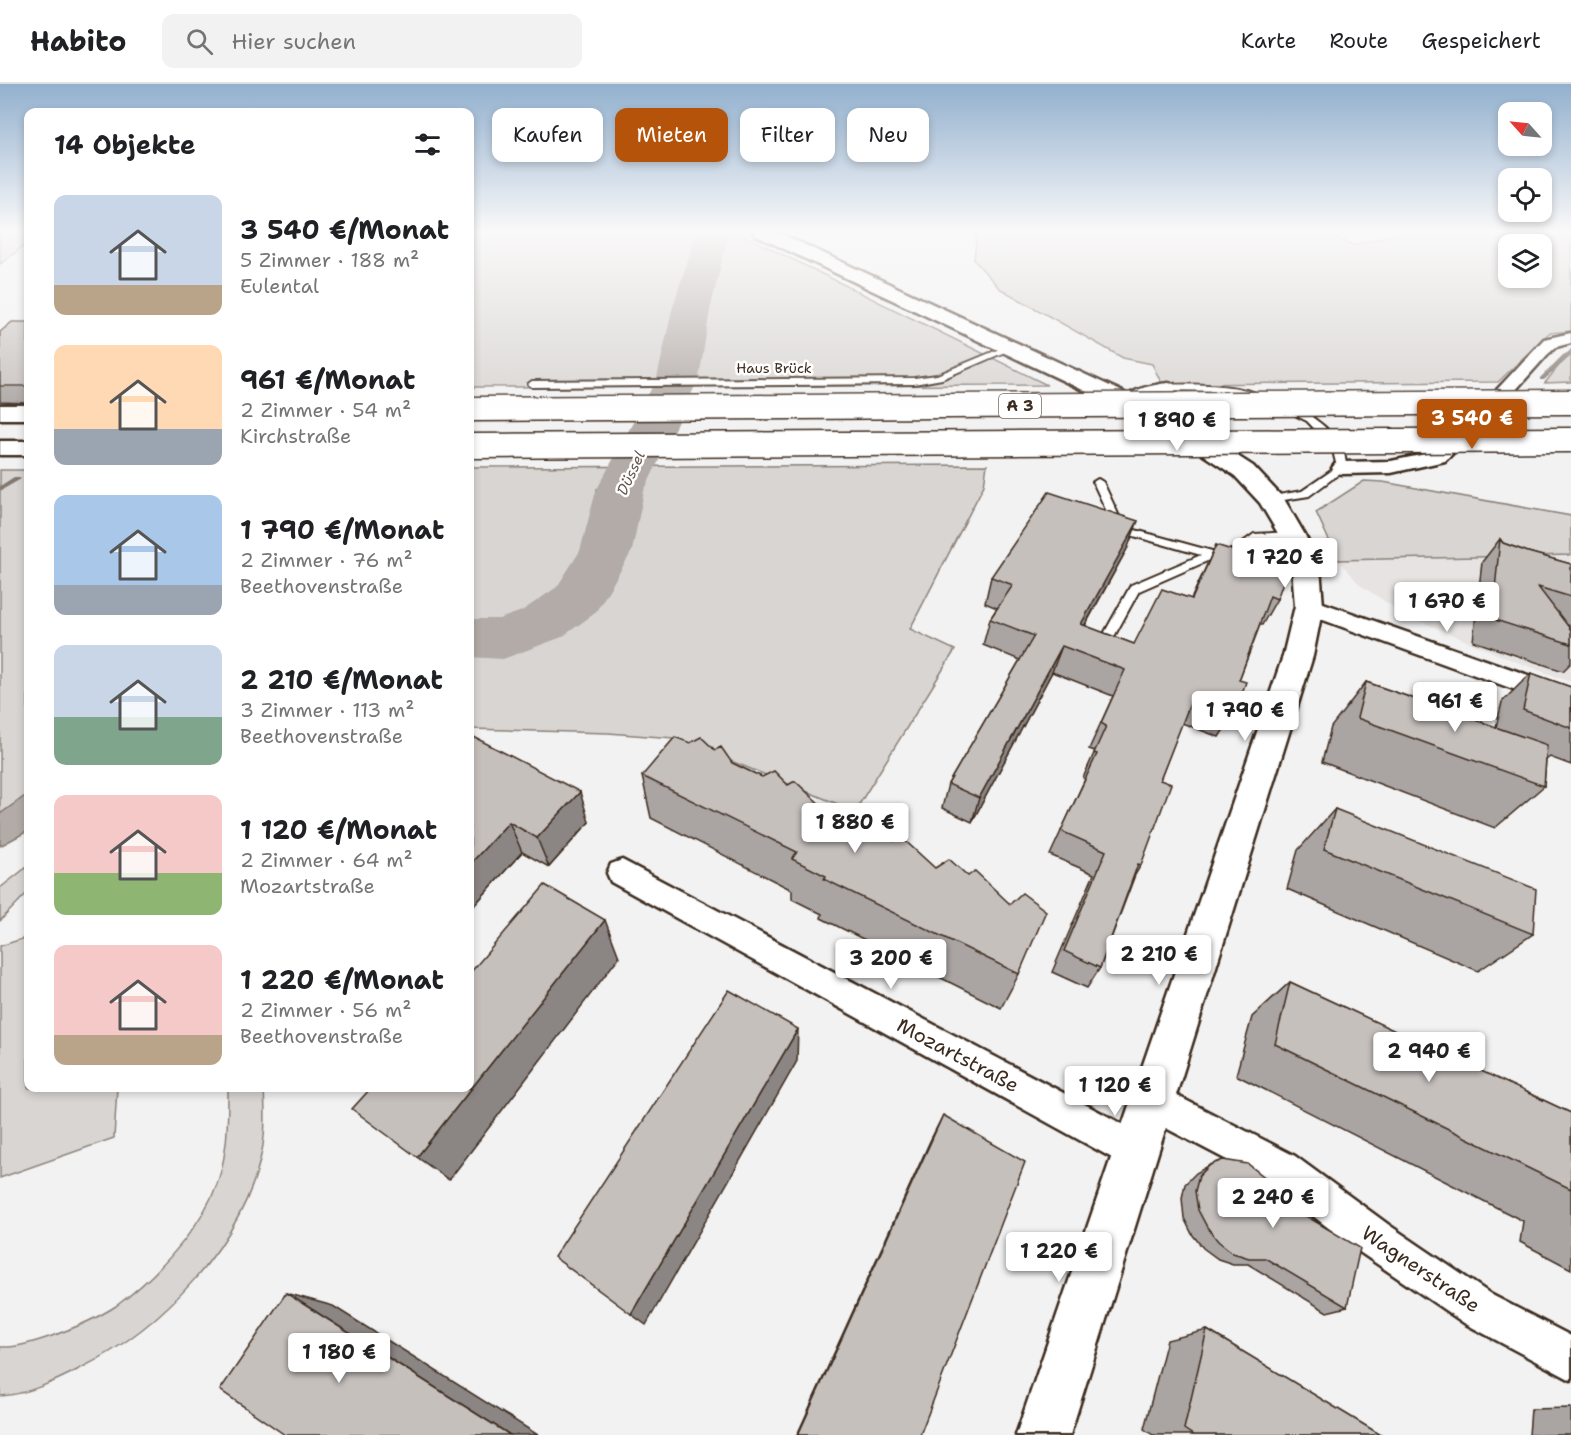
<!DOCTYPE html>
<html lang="de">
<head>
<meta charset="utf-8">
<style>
  body { margin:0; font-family:"Shantell Sans",sans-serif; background:#f2f2f2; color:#202124; height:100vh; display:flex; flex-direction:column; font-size:22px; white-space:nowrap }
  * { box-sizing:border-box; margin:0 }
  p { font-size:20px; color:#757577 }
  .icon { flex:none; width:33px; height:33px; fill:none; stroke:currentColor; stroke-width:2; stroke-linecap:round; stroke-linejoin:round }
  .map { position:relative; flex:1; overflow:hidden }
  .sheet { position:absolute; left:24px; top:24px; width:450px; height:984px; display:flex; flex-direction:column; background:#fff; border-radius:12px; box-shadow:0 3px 9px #0003 }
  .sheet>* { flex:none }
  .banner { position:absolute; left:492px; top:24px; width:570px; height:54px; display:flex; gap:12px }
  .needle { width:39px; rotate:297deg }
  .controls { position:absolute; left:1498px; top:18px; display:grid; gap:12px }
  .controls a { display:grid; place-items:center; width:54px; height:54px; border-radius:12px; background:#fff; box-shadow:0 3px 9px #0003; font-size:30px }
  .price { position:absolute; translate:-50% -51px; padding:0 14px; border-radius:6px; background:#fff; color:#222; font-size:20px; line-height:39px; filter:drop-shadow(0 2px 3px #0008) }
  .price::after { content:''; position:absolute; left:50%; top:36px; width:18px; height:14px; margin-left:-9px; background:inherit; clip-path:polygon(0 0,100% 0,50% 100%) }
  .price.current { background:#b45309; color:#fff }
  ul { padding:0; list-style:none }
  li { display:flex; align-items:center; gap:18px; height:150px; padding:0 30px }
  li span { display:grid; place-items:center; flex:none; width:168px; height:120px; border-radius:12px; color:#555 }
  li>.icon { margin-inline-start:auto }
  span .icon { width:72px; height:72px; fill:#fffc; stroke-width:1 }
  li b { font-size:26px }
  h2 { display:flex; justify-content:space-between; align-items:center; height:72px; padding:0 30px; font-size:26px }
  .pill { padding:0 21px; border-radius:12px; background:#fff; box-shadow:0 3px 9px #0003; font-size:21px; line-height:54px }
  .pill.current { background:#b45309; color:#fff }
  header { display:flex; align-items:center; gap:36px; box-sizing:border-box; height:84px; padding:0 30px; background:#fff; border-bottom:2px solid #e0e0e0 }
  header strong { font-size:28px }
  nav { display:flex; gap:33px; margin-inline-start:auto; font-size:21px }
  .search { width:420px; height:54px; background:#f2f2f2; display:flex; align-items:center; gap:15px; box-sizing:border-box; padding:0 21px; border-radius:12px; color:#757577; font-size:22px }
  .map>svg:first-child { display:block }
</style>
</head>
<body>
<header>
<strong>Habito</strong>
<div class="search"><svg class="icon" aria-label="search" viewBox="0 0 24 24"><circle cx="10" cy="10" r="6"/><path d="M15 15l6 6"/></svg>Hier suchen</div>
<nav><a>Karte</a><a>Route</a><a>Gespeichert</a></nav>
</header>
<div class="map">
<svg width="1571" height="1351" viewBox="0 0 1571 1351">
  <rect width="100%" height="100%" fill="#f3f2f2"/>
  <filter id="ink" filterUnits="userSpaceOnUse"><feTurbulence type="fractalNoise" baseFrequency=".0167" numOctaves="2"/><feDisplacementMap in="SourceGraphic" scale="12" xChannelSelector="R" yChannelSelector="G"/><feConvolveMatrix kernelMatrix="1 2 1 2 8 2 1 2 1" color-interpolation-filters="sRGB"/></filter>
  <g filter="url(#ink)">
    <path fill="#e6e3e2" d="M 1571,471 L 1571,598 L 1509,575 L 1404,530 L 1360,501 L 1338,476 Z"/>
    <g fill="#d8d5d2" stroke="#8a8078" stroke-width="1.5" fill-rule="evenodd">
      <path d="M 0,147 L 28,147 L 28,159 L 0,180 Z"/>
      <path d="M 470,147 L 735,147 L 1047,301 L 470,303 Z"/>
      <path d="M 977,147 L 1174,147 L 1184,151 L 1204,147 L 1323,147 L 1353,161 L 1409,147 L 1571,147 L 1571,247 L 1549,249 L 1498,298 L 1162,300 L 1152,280 L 1123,274 L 999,204 L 974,176 ZM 1509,160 L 1542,160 L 1542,194 L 1509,194 Z"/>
      <path d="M 1571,266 L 1571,298 L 1545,299 Z"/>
      <path d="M 987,381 L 984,401 L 910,545 L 955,566 L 855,727 L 674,654 L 608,649 L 470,645 L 470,383 Z"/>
      <path d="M 0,386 L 28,386 L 28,730 L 0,741 Z"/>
      <path d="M 1364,397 L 1383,398 L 1571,432 L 1571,471 L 1338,476 L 1316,428 Z"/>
      <path d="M 28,782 L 28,808 L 0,837 L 0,804 Z"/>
      <path d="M 28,853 L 28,1004 L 117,1004 L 114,1054 L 0,1094 L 0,862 Z"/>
      <path d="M 228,1004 L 264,1004 C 265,1025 266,1046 262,1067 C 244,1158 162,1244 81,1284 C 58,1296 27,1311 0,1312 L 0,1263 C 16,1264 34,1258 49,1253 C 72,1245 96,1235 116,1222 C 153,1195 192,1154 212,1112 C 228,1079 228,1039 228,1004 Z"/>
    </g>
    <g fill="#b2aba7" stroke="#827770" stroke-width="1.5">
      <path d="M 630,400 L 609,484 L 591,516 L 560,546 L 511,568 L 470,568 L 470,544 C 493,546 521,546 541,530 C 553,520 588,458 593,442 C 596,430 596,417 597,405 Z"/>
      <path d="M 28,710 L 28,747 L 0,762 L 0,730 Z"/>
    </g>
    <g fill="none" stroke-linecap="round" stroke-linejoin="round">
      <g fill="#827770" fill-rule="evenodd">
        <path d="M 1571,267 L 1571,272 L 1544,296 L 1540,296 L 1540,294 L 1563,271 Z"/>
        <path d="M 14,393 L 20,393 L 21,395 L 0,407 L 0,402 Z"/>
      </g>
      <path fill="#b2aba7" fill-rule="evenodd" d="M 697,147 L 729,147 L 710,226 L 699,294 L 644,407 L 632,467 L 603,516 L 595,529 L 562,553 L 503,575 L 470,573 L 470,535 L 499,535 L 522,527 L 557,503 L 580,467 L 596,407 L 657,294 L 672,226 Z"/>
      <defs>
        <g id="service">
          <path d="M 1007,262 L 1014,264 L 942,295 L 914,300 L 532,303 L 528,300 L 532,297 L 914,294 L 937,291 Z"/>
          <path d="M 1168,301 C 1192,300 1244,300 1264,313 L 1259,316 L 1214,307 L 1165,306 L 1164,304 Z"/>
          <path d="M 1284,322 C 1300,320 1333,347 1341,361 C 1345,367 1345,377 1347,384 L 1309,412 L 1271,418 L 1267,417 L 1267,413 L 1302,407 L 1337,383 L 1332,363 L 1307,337 L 1284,326 Z"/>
          <path d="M 1098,395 L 1103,398 L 1124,443 L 1212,467 L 1232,466 L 1254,450 L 1292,448 L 1297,451 L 1292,454 L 1257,456 L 1239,471 L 1214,474 L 1139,507 L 1105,569 L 1101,570 L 1095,566 L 1131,501 L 1201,471 L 1116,447 L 1093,398 Z"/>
        </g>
        <g id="minor">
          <path d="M 1571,249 L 1571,259 L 1556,263 L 1547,271 L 1504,319 L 1445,377 L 1391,389 L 1342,390 L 1335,388 L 1332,384 L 1335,380 L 1342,378 L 1391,377 L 1431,369 L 1492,311 L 1544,255 Z"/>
          <path d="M 1168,299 L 1174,300 L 1177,304 L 1174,308 L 1156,311 L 1135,322 L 1123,322 L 1120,318 C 1130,305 1152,301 1168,299 Z"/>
          <path d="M 1309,514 L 1571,606 L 1571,626 L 1301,528 L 1297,522 L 1301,516 Z"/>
          <path d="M 622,776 L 1149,1054 L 1154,1067 L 1149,1080 L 1136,1085 L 1123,1080 L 611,798 L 607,789 L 611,780 Z"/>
          <path d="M 1152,999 L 1295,1072 L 1389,1141 L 1492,1211 L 1571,1252 L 1571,1296 L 1464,1239 L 1361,1169 L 1269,1098 L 1139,1030 L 1134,1017 L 1139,1004 Z"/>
        </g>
        <path id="secondary" d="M 753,147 L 775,147 L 1177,333 L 1253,382 L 1284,415 L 1305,451 L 1320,483 L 1323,522 L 1313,572 L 1070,1351 L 1016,1351 L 1283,572 L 1295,522 L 1292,483 L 1279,451 L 1260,419 L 1235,392 L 1161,343 L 755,151 Z"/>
        <g id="motorway">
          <rect x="0" y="321" width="28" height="14"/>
          <rect x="0" y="357" width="28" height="14"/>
        </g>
      </defs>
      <use href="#service" stroke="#3b2a1e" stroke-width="4"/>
      <use href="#minor" stroke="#3b2a1e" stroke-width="5"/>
      <use href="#secondary" stroke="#3b2a1e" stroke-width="5"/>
      <use href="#motorway" stroke="#3b2a1e" stroke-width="5"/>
      <use href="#service" fill="#fff" fill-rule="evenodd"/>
      <use href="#minor" fill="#fff" fill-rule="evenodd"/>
      <use href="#secondary" fill="#fff" fill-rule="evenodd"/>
      <use href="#motorway" fill="#fff" fill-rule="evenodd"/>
      <defs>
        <g id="motorway-bridge">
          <path d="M 470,325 L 1571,318"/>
          <path d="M 470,362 L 1571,356"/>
        </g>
      </defs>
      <use href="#motorway-bridge" stroke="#3b2a1e" stroke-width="27" stroke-linecap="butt"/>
      <use href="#motorway-bridge" stroke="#fff" stroke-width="24"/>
    </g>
    <g fill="#aaa5a3" stroke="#3b2a1e" stroke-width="1.5">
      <path d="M 28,238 L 28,319 L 0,318 L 0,248 Z"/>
      <path d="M 1500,455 L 1503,459 L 1528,468 L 1571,480 L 1571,542 L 1567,541 L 1571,546 L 1571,579 L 1563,587 L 1473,557 L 1482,478 Z"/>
      <path d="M 1216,461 L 1277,515 L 1262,541 L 1260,541 L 1239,596 L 1235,628 L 1219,653 L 1182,639 L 1160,696 L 1141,781 L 1135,791 L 1100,884 L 1087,904 L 1052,888 L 1094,790 L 1050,771 L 1085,695 L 1083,694 L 1095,667 L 1089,665 L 1113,612 L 1052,588 L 972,738 L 942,724 L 948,700 L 1020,576 L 983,561 L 990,535 L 997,524 L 985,519 L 991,493 L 1128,463 L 1085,542 L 1134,560 L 1191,515 Z"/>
      <path d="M 1531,589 L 1571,603 L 1571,681 L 1550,673 L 1546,676 L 1544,702 L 1495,744 L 1322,678 L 1331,643 L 1366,598 L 1496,643 L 1502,618 Z"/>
      <path d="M 470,651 L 589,738 L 549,783 L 522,768 L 470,826 Z"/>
      <path d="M 690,659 L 715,666 L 732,679 L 762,693 L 788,701 L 864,750 L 1019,890 L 1001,924 L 821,834 L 822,830 L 792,815 L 792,806 L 651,734 L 642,692 Z"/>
      <path d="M 1335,725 L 1533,850 L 1478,887 L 1287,805 L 1298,766 Z"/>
      <path d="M 1290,898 L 1571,1029 L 1571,1185 L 1520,1158 L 1523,1137 L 1236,991 L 1252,933 Z"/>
      <path d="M 943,1031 L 920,1351 L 797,1351 L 930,1057 Z"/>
      <path d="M 1210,1081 L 1347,1223 L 1327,1228 L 1248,1180 L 1233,1180 L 1218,1175 L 1203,1164 L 1192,1150 L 1184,1134 L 1182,1114 L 1185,1100 L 1196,1089 Z"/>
      <path d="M 1207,1246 L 1381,1351 L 1153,1351 L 1144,1345 L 1167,1256 Z"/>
      <path d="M 1571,1324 L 1571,1351 L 1529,1351 L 1531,1325 Z"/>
    </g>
    <g fill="#8b8684" stroke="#3b2a1e" stroke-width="1.5">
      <path d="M 1138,437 L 1128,463 L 1071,566 L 1081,540 Z"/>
      <path d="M 1062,562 L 1052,588 L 972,738 L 979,714 Z"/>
      <path d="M 580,708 L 589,738 L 549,783 L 537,754 Z"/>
      <path d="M 509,738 L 522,768 L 470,826 L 470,780 Z"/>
      <path d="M 605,836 L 619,873 L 449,1096 L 417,1073 Z"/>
      <path d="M 798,945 L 797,977 L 646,1241 L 631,1230 Z"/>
      <path d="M 286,1209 L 333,1222 L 538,1351 L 510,1351 Z"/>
    </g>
    <g fill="#c6c0bd" stroke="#3b2a1e" stroke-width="1.5">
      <path d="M 12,238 L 28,238 L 28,302 L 0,302 L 0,248 Z"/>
      <path d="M 1049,408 L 1138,437 L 1081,540 L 1134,560 L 1162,505 L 1192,515 L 1216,461 L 1288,484 L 1277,515 L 1270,512 L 1239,596 L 1246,598 L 1235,628 L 1193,612 L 1160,696 L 1171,700 L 1141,781 L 1138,780 L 1100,884 L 1064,867 L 1106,767 L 1061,747 L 1097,670 L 1094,669 L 1106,642 L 1101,639 L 1125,586 L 1062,562 L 979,714 L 948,700 L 1034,552 L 990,535 L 1013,501 L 991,493 Z"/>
      <path d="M 1500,455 L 1503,459 L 1528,468 L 1571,480 L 1571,513 L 1538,503 L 1571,546 L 1571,560 L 1492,535 Z"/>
      <path d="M 1531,589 L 1571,603 L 1571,644 L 1523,626 Z"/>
      <path d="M 1366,598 L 1547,661 L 1544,702 L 1357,634 Z"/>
      <path d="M 470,651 L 580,708 L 537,754 L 509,738 L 470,780 Z"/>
      <path d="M 675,653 L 690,659 L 701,653 L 715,666 L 721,663 L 732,679 L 749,687 L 762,693 L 774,687 L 788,701 L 795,697 L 825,725 L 833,721 L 864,750 L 878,742 L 894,757 L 901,753 L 935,784 L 949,775 L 968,792 L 975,787 L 1010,820 L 1022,809 L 1046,827 L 1019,890 L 824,795 L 826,792 L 792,775 L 797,768 L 642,692 Z"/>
      <path d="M 1335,725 L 1536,805 L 1533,850 L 1324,765 Z"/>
      <path d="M 545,801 L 605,836 L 417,1073 L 352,1025 L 371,1004 L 470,1004 L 470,889 Z"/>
      <path d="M 1290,898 L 1571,1029 L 1571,1105 L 1275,960 Z"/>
      <path d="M 729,906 L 798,945 L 631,1230 L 554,1173 Z"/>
      <path d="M 943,1031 L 1025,1078 L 920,1351 L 798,1351 Z"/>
      <path d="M 1223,1076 L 1248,1080 L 1272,1099 L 1284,1119 L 1360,1164 L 1347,1223 L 1265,1174 L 1249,1174 L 1233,1169 L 1218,1157 L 1207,1143 L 1198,1126 L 1195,1107 L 1199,1092 L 1210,1081 Z"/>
      <path d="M 286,1209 L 510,1351 L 285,1351 L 220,1306 Z"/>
      <path d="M 1207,1246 L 1381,1351 L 1193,1351 L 1184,1345 Z"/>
    </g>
  </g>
  <linearGradient id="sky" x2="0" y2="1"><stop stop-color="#92b0ce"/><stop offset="0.44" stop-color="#faf9f9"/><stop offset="1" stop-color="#faf9f9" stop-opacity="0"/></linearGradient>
  <rect width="1571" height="336" fill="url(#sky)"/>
  <g text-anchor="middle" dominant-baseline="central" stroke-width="5" stroke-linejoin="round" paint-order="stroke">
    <g font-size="14" fill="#3b2a1e" stroke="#fff">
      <text x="774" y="284">Haus Brück</text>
    </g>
    <rect fill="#fff" stroke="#766a62" stroke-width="1.5" x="999" y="310" width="42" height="24" rx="4.5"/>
    <g font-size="15" font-weight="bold" fill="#3b2a1e">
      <text x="1020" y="322">A 3</text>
    </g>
    <g font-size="15" font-style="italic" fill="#65574e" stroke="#fff">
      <text transform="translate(631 389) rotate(-65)">Düssel</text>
    </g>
    <g font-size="20" fill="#3b2a1e" stroke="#fff">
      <text transform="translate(958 971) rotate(28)">Mozartstraße</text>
      <text transform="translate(1421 1185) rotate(34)">Wagnerstraße</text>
    </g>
  </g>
</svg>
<div class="controls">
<a><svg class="needle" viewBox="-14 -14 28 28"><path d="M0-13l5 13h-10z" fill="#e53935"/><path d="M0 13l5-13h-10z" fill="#757577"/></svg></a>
<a><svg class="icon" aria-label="locate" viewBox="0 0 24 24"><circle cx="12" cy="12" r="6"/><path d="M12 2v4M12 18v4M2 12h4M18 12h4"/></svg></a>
<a><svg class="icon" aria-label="layers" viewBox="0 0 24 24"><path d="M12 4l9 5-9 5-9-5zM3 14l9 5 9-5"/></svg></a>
</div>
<b class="price current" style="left:1472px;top:366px">3 540 €</b>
<b class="price" style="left:1177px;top:368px">1 890 €</b>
<b class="price" style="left:1285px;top:505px">1 720 €</b>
<b class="price" style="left:1447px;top:549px">1 670 €</b>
<b class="price" style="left:1455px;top:649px">961 €</b>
<b class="price" style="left:1245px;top:658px">1 790 €</b>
<b class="price" style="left:855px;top:770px">1 880 €</b>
<b class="price" style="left:1159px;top:902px">2 210 €</b>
<b class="price" style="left:891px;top:906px">3 200 €</b>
<b class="price" style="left:1429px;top:999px">2 940 €</b>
<b class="price" style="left:1115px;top:1033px">1 120 €</b>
<b class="price" style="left:1273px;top:1145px">2 240 €</b>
<b class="price" style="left:1059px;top:1199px">1 220 €</b>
<b class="price" style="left:339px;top:1300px">1 180 €</b>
<div class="banner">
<a class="pill">Kaufen</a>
<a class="pill current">Mieten</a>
<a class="pill">Filter</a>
<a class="pill">Neu</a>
</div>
<section class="sheet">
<h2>14 Objekte<svg class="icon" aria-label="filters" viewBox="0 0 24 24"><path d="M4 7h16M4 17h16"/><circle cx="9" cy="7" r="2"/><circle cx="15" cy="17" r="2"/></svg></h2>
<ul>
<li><span style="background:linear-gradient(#c9d6e8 75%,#b9a48a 0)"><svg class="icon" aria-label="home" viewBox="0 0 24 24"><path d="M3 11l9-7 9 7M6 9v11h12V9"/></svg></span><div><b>3 540 €/Monat</b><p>5 Zimmer · 188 m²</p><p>Eulental</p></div></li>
<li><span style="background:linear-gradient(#ffd9b3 70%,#9aa5b1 0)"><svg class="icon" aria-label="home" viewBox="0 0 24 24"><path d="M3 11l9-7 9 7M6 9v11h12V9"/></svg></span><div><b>961 €/Monat</b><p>2 Zimmer · 54 m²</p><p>Kirchstraße</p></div></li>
<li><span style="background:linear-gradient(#a9c7e8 75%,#9aa5b1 0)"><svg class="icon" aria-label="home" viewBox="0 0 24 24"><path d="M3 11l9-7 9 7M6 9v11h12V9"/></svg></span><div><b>1 790 €/Monat</b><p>2 Zimmer · 76 m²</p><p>Beethovenstraße</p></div></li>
<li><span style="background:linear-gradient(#c9d6e8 60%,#7fa58c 0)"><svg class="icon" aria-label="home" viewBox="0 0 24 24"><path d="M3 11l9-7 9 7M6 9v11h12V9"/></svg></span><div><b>2 210 €/Monat</b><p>3 Zimmer · 113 m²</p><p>Beethovenstraße</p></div></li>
<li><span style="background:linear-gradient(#f6c9c9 65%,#8fb573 0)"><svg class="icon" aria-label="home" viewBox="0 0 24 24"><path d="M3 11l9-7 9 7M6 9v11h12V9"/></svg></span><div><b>1 120 €/Monat</b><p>2 Zimmer · 64 m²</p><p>Mozartstraße</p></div></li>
<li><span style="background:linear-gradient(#f6c9c9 75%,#b9a48a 0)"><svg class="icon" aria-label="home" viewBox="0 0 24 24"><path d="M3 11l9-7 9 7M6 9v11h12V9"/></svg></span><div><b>1 220 €/Monat</b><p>2 Zimmer · 56 m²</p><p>Beethovenstraße</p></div></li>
</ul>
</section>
</div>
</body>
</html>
